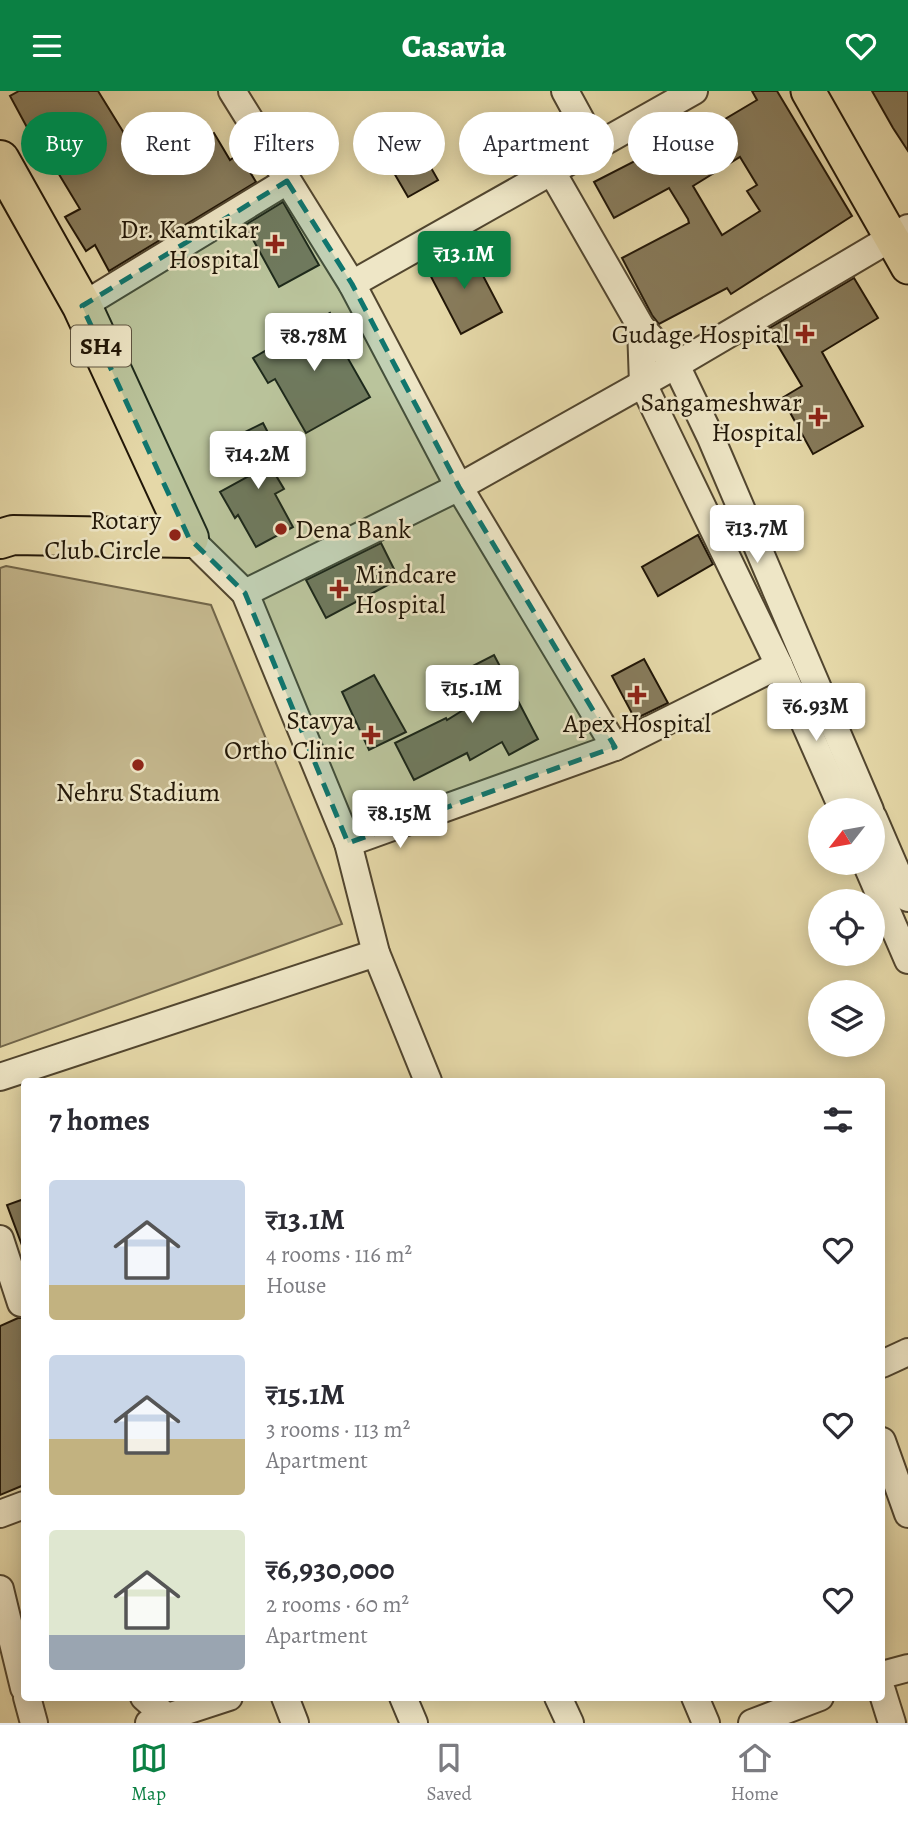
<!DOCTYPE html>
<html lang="en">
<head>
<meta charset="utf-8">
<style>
  body { margin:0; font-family:Alegreya,serif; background:#f7f7f7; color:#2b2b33; height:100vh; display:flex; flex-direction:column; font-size:26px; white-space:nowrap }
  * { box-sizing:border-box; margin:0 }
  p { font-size:23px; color:#7c7c81 }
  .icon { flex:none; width:38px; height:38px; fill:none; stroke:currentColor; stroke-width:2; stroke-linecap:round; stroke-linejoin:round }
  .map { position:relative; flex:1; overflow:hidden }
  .panel { position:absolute; left:21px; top:987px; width:864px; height:623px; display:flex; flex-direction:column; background:#fff; border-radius:7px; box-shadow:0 4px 18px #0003 }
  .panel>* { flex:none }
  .top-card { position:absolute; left:21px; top:21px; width:866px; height:63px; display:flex; gap:14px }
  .needle { width:46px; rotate:239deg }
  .buttons { position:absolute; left:808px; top:707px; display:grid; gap:14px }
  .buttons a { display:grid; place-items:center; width:77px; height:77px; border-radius:50%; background:#fff; box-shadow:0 4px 18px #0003; font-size:35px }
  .price { position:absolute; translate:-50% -60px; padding:0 16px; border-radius:7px; background:#fff; color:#222; font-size:23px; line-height:46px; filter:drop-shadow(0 2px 4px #0008) }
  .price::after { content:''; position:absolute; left:50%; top:42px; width:21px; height:16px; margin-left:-10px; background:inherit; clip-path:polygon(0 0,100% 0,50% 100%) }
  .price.on { background:#0b8043; color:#fff }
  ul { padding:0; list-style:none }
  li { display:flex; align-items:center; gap:21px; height:175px; padding:0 28px }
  li span { display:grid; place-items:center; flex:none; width:196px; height:140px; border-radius:7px; color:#555 }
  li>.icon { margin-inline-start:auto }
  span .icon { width:84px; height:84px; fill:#fffc; stroke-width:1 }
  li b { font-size:30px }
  h2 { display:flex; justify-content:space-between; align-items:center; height:84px; padding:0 28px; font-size:30px }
  .chip { padding:0 24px; border-radius:32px; background:#fff; box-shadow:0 4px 18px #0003; font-size:24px; line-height:63px }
  .chip.on { background:#0b8043; color:#fff }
  header { display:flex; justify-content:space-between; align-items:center; height:91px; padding:0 28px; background:#0b8043; color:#fff; font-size:32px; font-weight:800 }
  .tab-bar { display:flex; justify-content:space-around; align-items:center; height:98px; border-top:2px solid #e1e1e2; background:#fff; font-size:19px; color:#7c7c81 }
  .tab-bar a { display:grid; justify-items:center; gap:4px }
  .tab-bar .on { color:#0b8043 }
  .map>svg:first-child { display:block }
</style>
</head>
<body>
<header><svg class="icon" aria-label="menu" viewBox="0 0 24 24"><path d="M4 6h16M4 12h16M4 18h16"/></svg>Casavia<svg class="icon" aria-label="heart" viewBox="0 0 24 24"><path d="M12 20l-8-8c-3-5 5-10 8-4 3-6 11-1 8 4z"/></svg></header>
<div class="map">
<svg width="908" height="1632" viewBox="0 0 908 1632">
  <rect width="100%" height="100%" fill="#e5d8a8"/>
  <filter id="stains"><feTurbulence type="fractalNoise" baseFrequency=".00286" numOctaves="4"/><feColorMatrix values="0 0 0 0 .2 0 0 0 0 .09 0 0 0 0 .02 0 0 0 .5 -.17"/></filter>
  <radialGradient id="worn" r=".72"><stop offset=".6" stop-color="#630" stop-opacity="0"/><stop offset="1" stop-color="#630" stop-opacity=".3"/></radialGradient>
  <path fill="#c4b78d" stroke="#72664a" stroke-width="2" d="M 6,475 L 211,514 L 342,833 L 0,956 L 0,477 Z"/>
  <g fill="#877b5b" stroke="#211607" stroke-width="2" fill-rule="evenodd">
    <path d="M 19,0 L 98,0 L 148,81 L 214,42 L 230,69 L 239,63 L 256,91 L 109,180 L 95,154 L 86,160 L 65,126 L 80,118 L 40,52 L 36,53 L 10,5 Z"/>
    <path d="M 752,0 L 777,0 L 852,125 L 731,203 L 727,197 L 659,233 L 652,224 L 622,167 L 689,132 L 688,128 L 669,97 L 614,127 L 594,91 L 643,66 L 698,32 L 703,41 L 757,9 ZM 740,66 L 757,94 L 747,100 L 760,120 L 722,144 L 693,95 Z"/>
    <path d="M 872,0 L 908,0 L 908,60 L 893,37 Z"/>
    <path d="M 406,33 L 438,89 L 408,106 L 376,51 Z"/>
    <path d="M 283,111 L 319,174 L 279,196 L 245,134 Z"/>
    <path d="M 468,156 L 502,221 L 461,243 L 427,178 Z"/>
    <path d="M 854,187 L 878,227 L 822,261 L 863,335 L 813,363 L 782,307 L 802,295 L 768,238 Z"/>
    <path d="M 330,222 L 344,247 L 338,250 L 370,306 L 306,342 L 275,288 L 268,292 L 253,267 Z"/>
    <path d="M 263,332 L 277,359 L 265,366 L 284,398 L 275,403 L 293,436 L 256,456 L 238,424 L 235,427 L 220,401 L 256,381 L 237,345 Z"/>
    <path d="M 698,444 L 713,473 L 658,505 L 642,476 Z"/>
    <path d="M 381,452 L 399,488 L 326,527 L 306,489 Z"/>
    <path d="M 494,564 L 538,648 L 509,664 L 502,651 L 470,669 L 467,662 L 414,689 L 395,652 L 446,627 L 447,629 L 481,608 L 465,579 Z"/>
    <path d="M 644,568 L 668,612 L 635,628 L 612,585 Z"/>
    <path d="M 374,584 L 406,641 L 369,659 L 342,601 Z"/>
    <path d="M 24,1108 L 24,1157 L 23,1157 L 7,1114 Z"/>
    <path d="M 18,1227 L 24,1227 L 24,1394 L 0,1404 L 0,1235 Z"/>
  </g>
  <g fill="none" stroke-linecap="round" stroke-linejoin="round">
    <defs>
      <g id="minor">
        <path d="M 232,0 L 352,193 L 459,396 L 615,656"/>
        <path d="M 565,0 L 595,55"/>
        <path d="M 552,81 L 641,236 L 676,274 L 711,347 L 870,719"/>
        <path d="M 352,193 L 694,0"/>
        <path d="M 82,215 L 287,90"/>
        <path d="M 641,236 L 643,293 L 779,574 L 843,719"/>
        <path d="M 189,447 L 245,502 L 348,752 L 615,656 L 779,574"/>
        <path d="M 245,502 L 459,396 L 676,274 L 908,137"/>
        <path d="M 873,726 L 908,807"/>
        <path d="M 348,752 L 376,862 L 428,990"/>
        <path d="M 866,772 L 908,869"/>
        <path d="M 0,986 L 376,862"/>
        <path d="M 0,1148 L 21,1212"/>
        <path d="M 882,1273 L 908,1261"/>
        <path d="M 882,1350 L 908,1423"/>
        <path d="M 0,1423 L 24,1414"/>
        <path d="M 0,1498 L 24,1597"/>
        <path d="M 882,1584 L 908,1577"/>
        <path d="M 882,1600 L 892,1632"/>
        <path d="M 27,1606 L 34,1632"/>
        <path d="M 144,1606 L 173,1632"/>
        <path d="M 285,1606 L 295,1632"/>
        <path d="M 403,1606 L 414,1632"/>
        <path d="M 558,1606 L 570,1632"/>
        <path d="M 695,1606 L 706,1632"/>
        <path d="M 149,1632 L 229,1606"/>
        <path d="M 752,1632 L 820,1606"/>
      </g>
      <path id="major" d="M 808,0 L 908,176"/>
      <path id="highway" d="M 0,69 L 82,215 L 189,447 L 13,444 L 0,448"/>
    </defs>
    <use href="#minor" stroke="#52462f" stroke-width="30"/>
    <use href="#major" stroke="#211607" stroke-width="37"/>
    <use href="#highway" stroke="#211607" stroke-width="42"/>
    <use href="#minor" stroke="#eee6c6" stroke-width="26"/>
    <use href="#major" stroke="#e5d8a8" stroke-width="33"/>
    <use href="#highway" stroke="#e5d8a8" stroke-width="38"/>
  </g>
  <path fill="#0f766e" fill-opacity="0.2" stroke="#0f766e" stroke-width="5" stroke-dasharray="14 9" stroke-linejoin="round" d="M 287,90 L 352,193 L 459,396 L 615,656 L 348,752 L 245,502 L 189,447 L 82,215 Z"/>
  <g fill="#8f2418" stroke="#eee6c6" stroke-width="2.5">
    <path d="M271.5 142.5h7v7h7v7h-7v7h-7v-7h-7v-7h7z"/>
    <path d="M801.5 232.5h7v7h7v7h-7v7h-7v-7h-7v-7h7z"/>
    <path d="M814.5 315.5h7v7h7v7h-7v7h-7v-7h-7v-7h7z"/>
    <circle cx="281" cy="438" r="7"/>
    <circle cx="175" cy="444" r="7"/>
    <path d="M335.5 487.5h7v7h7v7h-7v7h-7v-7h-7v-7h7z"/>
    <path d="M633.5 593.5h7v7h7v7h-7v7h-7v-7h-7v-7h7z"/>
    <path d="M367.5 633.5h7v7h7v7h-7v7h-7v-7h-7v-7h7z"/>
    <circle cx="138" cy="674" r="7"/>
  </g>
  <g text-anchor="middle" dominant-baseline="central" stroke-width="5" stroke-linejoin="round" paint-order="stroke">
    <rect fill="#eee6c6" stroke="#5e5440" stroke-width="2" x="71" y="234.5" width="60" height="41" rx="5"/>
    <g font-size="24" font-weight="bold" fill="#211607">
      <text x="101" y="255">SH4</text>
    </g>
    <g font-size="26" fill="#211607" stroke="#eee6c6" text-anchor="end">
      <text x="259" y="138">Dr. Kamtikar<tspan x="259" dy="30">Hospital</tspan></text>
      <text x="789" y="243">Gudage Hospital</text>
      <text x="802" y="311">Sangameshwar<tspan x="802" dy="30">Hospital</tspan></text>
      <text x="161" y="429">Rotary<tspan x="161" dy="30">Club Circle</tspan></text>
      <text x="295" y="438" text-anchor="start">Dena Bank</text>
      <text x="355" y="483" text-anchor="start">Mindcare<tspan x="355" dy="30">Hospital</tspan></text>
      <text x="355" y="629">Stavya<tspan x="355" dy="30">Ortho Clinic</tspan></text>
      <text x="637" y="632" text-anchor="middle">Apex Hospital</text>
      <text x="138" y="701" text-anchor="middle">Nehru Stadium</text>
    </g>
  </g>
  <rect width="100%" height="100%" filter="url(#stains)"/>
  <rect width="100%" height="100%" fill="url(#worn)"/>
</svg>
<div class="buttons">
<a><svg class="needle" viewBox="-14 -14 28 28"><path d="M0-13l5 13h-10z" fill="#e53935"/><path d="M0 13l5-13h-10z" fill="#7c7c81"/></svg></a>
<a><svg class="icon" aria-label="locate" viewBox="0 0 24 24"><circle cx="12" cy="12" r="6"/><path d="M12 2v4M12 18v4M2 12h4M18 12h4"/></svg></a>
<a><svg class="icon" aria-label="layers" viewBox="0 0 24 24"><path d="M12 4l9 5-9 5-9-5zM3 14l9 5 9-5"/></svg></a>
</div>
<b class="price on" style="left:464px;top:200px">₹13.1M</b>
<b class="price" style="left:314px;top:282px">₹8.78M</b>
<b class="price" style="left:258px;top:400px">₹14.2M</b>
<b class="price" style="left:757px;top:474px">₹13.7M</b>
<b class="price" style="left:472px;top:634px">₹15.1M</b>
<b class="price" style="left:816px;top:652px">₹6.93M</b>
<b class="price" style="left:400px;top:759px">₹8.15M</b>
<div class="top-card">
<a class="chip on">Buy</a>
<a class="chip">Rent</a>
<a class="chip">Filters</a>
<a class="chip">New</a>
<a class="chip">Apartment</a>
<a class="chip">House</a>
</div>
<section class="panel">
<h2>7 homes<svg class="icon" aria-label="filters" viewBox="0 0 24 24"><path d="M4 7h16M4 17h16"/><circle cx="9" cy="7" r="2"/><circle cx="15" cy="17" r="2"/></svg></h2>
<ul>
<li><span style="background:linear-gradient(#c9d6e8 75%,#c2b280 0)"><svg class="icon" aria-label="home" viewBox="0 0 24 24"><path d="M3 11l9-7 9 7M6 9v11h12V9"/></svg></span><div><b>₹13.1M</b><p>4 rooms · 116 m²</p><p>House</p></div><svg class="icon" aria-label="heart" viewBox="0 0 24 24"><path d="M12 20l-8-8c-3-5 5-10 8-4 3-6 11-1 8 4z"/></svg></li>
<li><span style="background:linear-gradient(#c9d6e8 60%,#c2b280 0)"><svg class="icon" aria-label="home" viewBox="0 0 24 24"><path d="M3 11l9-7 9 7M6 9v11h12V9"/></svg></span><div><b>₹15.1M</b><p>3 rooms · 113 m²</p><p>Apartment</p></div><svg class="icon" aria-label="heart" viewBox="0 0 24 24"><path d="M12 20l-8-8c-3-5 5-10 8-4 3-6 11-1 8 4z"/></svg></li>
<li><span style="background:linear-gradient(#dfe7d0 75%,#9aa5b1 0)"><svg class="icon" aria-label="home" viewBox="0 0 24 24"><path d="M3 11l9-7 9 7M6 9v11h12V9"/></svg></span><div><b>₹6,930,000</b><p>2 rooms · 60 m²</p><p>Apartment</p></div><svg class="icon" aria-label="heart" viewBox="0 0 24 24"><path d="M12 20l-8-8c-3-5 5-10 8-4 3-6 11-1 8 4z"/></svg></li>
</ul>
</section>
</div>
<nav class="tab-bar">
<a class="on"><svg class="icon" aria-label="map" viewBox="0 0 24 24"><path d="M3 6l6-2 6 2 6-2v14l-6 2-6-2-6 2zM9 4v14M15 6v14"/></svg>Map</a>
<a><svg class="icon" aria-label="saved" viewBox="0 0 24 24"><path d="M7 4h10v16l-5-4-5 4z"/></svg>Saved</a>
<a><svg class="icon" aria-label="home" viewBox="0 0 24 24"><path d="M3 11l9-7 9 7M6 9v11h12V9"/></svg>Home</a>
</nav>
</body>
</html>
